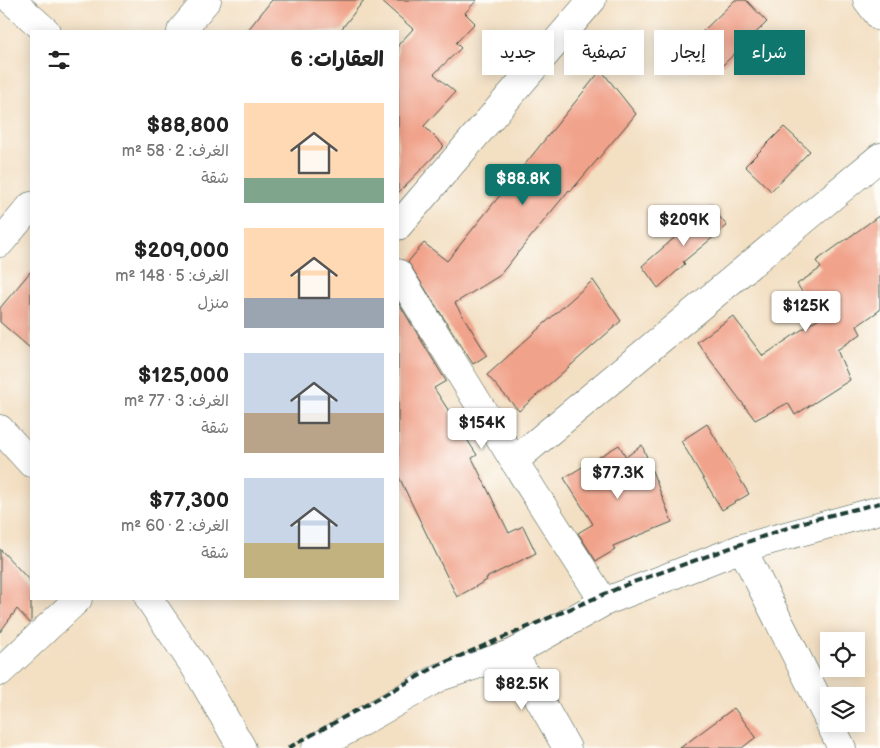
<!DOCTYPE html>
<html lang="ar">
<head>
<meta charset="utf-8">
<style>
  body { margin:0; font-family:"Balsamiq Sans","Playpen Sans Arabic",sans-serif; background:#f2f2f2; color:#222; direction:rtl; height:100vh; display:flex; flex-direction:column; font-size:19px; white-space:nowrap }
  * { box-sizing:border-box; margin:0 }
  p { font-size:16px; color:#767676 }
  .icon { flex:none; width:28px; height:28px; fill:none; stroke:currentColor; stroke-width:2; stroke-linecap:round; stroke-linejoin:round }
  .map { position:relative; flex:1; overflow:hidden; direction:ltr }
  .drawer { position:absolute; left:30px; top:30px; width:369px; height:570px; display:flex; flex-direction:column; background:#fff; border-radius:0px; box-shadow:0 2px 12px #0003; direction:rtl }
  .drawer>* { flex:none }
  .guide { position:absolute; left:414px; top:30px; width:391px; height:45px; direction:rtl; display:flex; gap:10px }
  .controls { position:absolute; left:820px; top:632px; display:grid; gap:10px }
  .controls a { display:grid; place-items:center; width:45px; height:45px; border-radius:0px; background:#fff; box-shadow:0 2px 12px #0003; font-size:25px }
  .price { position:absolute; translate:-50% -42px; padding:0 11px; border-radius:5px; background:#fff; color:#222; font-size:16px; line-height:32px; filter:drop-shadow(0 1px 2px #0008) }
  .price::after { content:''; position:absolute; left:50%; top:30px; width:15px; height:11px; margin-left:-8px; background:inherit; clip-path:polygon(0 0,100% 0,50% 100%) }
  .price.on { background:#0f766e; color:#fff }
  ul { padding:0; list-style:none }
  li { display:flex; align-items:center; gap:15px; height:125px; padding:0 15px }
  li span { display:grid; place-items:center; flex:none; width:140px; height:100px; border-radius:0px; color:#555 }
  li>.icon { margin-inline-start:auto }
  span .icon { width:60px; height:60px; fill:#fffc; stroke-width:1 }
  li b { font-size:21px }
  h2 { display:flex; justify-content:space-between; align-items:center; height:60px; padding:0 15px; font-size:21px }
  .pill { padding:0 18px; border-radius:0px; background:#fff; box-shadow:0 2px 12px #0003; font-size:18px; line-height:45px }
  .pill.on { background:#0f766e; color:#fff }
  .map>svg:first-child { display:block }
</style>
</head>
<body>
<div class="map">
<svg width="880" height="748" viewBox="0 0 880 748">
  <rect width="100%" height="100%" fill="#fdfcf7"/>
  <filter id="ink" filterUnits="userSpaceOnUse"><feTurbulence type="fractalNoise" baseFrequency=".02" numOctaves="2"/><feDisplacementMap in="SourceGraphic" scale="10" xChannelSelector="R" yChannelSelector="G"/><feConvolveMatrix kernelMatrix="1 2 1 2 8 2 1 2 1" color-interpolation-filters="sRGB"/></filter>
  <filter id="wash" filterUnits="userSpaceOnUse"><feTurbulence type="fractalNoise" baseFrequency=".0096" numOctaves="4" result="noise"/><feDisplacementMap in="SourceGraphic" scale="20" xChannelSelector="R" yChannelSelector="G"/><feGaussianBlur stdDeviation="1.12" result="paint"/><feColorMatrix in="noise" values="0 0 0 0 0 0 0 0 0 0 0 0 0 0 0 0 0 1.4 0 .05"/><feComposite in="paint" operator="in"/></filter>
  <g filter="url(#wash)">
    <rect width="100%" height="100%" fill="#f3dfc2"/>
    <g id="blocks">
      <g fill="#f1a28a">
        <path d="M 272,0 L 364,0 L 340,31 L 247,31 Z"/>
        <path d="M 380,0 L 477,0 L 465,13 L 475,23 L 456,43 L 461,48 L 434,74 L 455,92 L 424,126 L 444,146 L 398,193 L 398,45 L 413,29 Z"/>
        <path d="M 735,0 L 746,0 L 767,22 L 723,65 L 697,37 Z"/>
        <path d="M 601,70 L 636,114 L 570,192 L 569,190 L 499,276 L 455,303 L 487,355 L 473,364 L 408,262 L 424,243 L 447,261 Z"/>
        <path d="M 784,127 L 810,151 L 771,191 L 745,166 Z"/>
        <path d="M 711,206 L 727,226 L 683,262 L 685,264 L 658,288 L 642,266 Z"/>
        <path d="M 880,215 L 880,310 L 857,326 L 861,334 L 837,350 L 850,380 L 795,415 L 788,403 L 755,420 L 697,342 L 733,316 L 763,356 L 819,318 L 797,284 L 821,268 L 816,261 Z"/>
        <path d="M 31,271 L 31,349 L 0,322 L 0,308 Z"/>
        <path d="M 593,280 L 621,321 L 519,411 L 487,375 Z"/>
        <path d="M 398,302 L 446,381 L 434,388 L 477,455 L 472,458 L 509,533 L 523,526 L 536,553 L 486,578 L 487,580 L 457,597 L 398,475 Z"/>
        <path d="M 707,424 L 749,494 L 722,510 L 681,441 Z"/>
        <path d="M 619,445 L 626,457 L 642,445 L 672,522 L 613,546 L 615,550 L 596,561 L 578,533 L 593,524 L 564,478 Z"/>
        <path d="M 0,549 L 31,582 L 31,621 L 30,623 L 17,609 L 0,632 Z"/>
        <path d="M 734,708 L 756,737 L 742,748 L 680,748 Z"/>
      </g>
    </g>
  </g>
  <g filter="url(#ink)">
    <use href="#blocks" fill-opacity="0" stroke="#3f5549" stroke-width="1"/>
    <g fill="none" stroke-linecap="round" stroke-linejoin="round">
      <defs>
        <g id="street">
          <path d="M 11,0 L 46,31"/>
          <path d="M 867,0 L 880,17"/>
          <path d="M 181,31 L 207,0"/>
          <path d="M 398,226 L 592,0"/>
          <path d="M 0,243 L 31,206"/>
          <path d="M 398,273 L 514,461 L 604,602"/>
          <path d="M 514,461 L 880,157"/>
          <path d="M 742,548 L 829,721"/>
          <path d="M 513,653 L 567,748"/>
          <path d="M 0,672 L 78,599"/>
          <path d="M 830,724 L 842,748"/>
        </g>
        <g id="secondary">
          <path d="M 0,429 L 31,463"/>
          <path d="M 149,599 L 195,667 L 242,748"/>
          <path d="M 316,748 L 440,677 L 513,653 L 604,602 L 742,548 L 880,510"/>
        </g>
      </defs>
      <use href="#street" stroke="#3f5549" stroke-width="29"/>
      <use href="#secondary" stroke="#3f5549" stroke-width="29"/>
      <use href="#street" stroke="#fff" stroke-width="28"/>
      <use href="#secondary" stroke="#fff" stroke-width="28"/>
      <path stroke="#1f3d34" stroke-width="4" stroke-dasharray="8 4" stroke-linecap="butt" d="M 288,748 L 439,665 L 628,584 L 807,521 L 880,503"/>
    </g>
  </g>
</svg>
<div class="controls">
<a><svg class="icon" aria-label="locate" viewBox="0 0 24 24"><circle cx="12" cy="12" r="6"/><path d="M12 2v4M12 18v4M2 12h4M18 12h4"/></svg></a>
<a><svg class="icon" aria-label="layers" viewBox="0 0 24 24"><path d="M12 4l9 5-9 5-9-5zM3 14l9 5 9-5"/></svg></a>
</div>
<b class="price on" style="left:523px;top:206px">$88.8K</b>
<b class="price" style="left:684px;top:247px">$209K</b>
<b class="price" style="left:806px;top:333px">$125K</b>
<b class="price" style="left:482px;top:450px">$154K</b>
<b class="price" style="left:618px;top:500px">$77.3K</b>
<b class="price" style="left:522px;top:711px">$82.5K</b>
<div class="guide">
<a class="pill on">شراء</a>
<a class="pill">إيجار</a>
<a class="pill">تصفية</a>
<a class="pill">جديد</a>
</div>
<section class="drawer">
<h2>العقارات: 6<svg class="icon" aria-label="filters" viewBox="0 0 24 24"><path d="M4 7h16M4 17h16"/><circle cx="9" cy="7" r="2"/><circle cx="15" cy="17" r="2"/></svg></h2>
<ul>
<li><span style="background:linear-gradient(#ffd9b3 75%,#7fa58c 0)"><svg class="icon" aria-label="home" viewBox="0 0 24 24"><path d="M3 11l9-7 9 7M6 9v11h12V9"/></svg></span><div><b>$88,800</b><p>الغرف: 2 · 58 m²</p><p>شقة</p></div></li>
<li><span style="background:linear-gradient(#ffd9b3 70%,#9aa5b1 0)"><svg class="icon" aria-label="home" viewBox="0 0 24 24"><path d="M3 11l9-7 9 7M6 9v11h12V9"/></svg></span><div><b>$209,000</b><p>الغرف: 5 · 148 m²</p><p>منزل</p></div></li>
<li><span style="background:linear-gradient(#c9d6e8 60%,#b9a48a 0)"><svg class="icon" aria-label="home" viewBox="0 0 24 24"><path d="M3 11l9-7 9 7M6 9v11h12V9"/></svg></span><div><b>$125,000</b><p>الغرف: 3 · 77 m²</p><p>شقة</p></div></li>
<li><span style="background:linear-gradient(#c9d6e8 65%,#c2b280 0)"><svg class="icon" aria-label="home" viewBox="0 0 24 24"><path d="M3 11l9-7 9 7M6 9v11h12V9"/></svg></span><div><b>$77,300</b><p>الغرف: 2 · 60 m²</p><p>شقة</p></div></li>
</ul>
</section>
</div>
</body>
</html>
